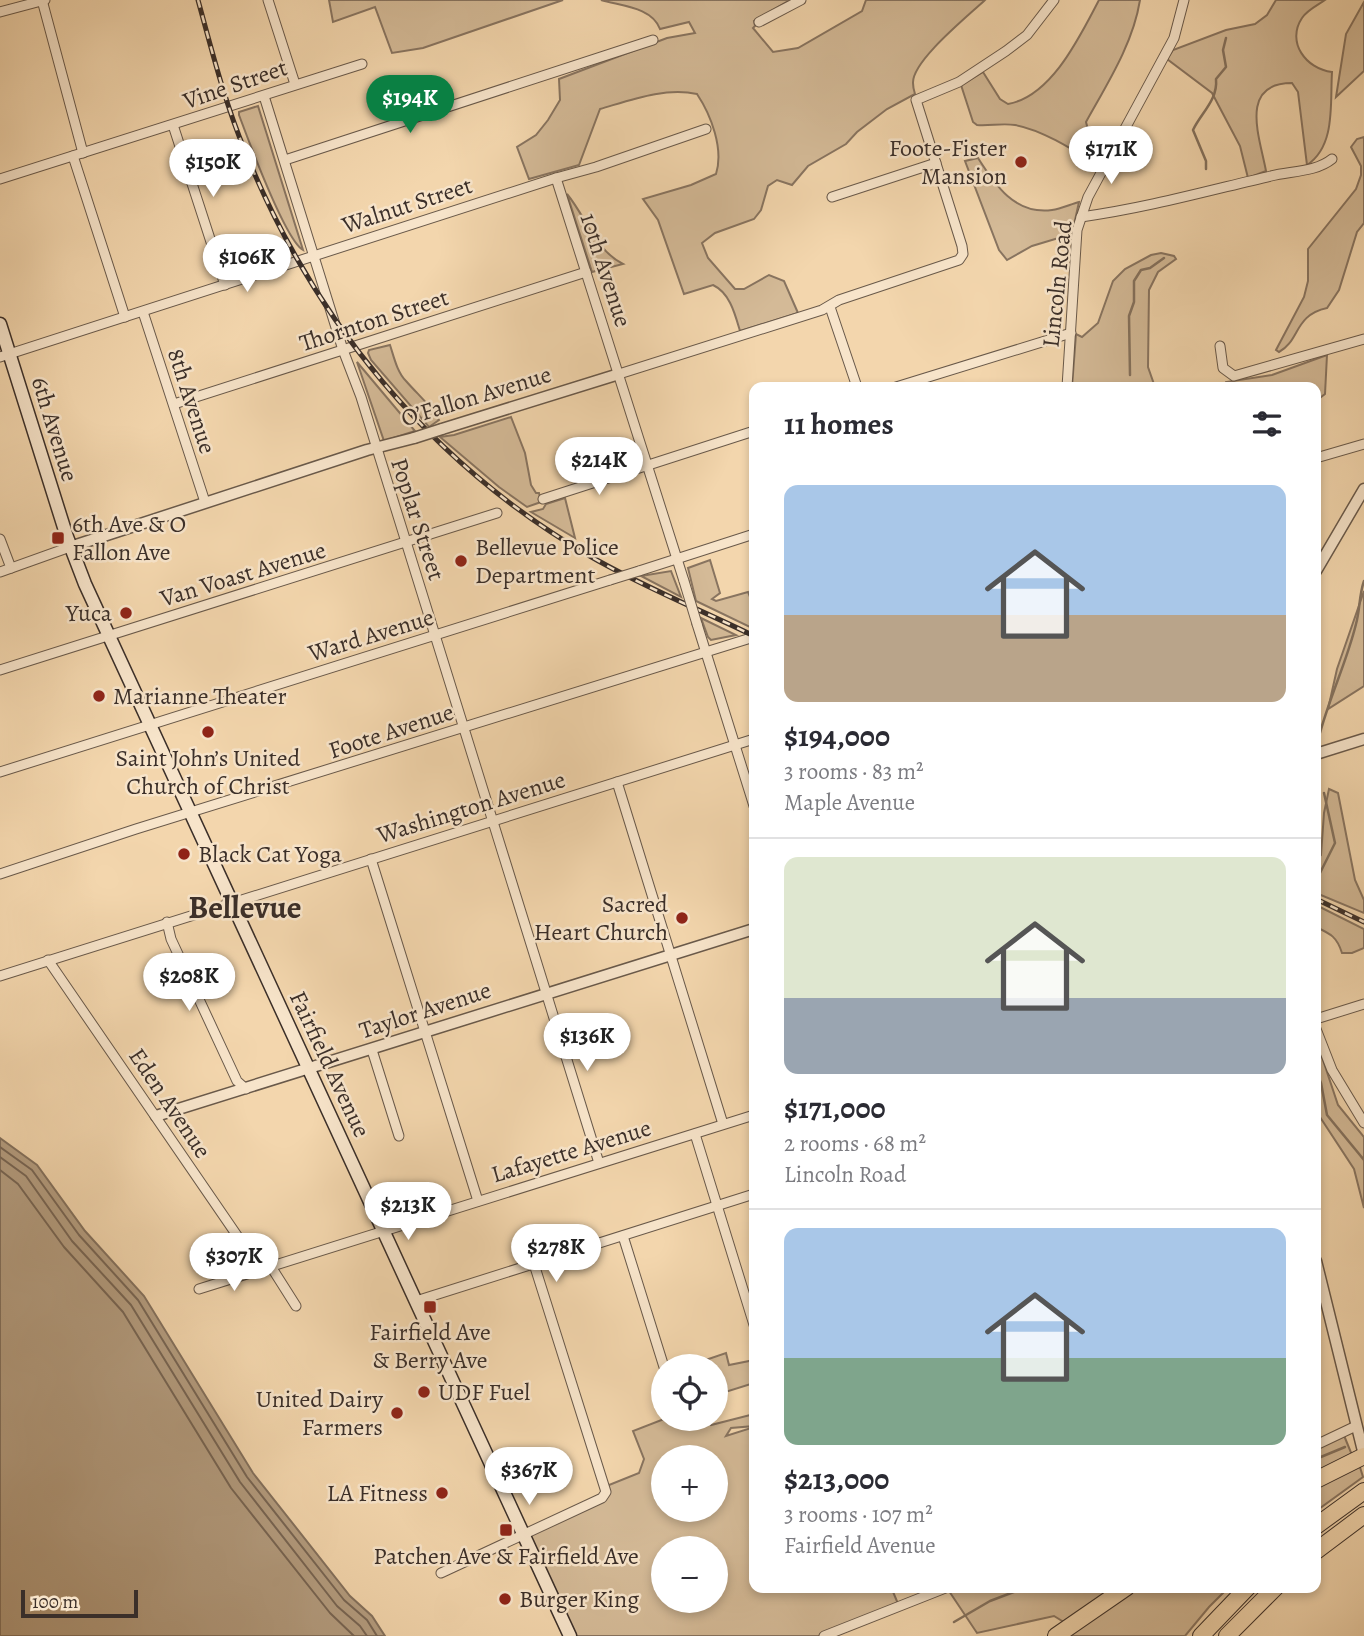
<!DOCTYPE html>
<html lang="en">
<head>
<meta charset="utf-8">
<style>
  body { margin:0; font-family:Alegreya,serif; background:#f2f2f3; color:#2b2b33; height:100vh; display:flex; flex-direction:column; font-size:26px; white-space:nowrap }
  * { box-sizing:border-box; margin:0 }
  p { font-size:23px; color:#7c7c81 }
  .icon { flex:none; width:38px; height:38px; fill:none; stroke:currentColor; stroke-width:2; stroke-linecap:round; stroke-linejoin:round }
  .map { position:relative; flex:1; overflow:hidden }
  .drawer { position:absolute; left:749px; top:382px; width:572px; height:1211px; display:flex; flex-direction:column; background:#fff; border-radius:14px; box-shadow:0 4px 10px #0003 }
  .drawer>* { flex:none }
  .tools { position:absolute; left:651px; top:1354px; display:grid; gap:14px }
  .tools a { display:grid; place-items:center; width:77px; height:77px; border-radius:50%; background:#fff; box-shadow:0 4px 10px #0003; font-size:35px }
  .scale { position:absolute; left:21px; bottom:18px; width:117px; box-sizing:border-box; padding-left:7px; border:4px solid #3b2f29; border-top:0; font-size:19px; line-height:24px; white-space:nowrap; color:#3b2f29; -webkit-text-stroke:5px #f7e4ca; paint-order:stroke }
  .price { position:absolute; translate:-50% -60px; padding:0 16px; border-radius:24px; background:#fff; color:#222; font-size:23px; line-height:46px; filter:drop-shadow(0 2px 4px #0008) }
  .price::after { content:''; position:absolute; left:50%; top:42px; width:21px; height:16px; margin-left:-10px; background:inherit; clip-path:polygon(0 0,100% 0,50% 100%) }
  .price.current { background:#0b8043; color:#fff }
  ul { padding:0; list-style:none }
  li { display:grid; align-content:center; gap:14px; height:371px; padding:0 35px }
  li+li { border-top:2px solid #e1e1e2 }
  li span { display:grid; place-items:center; height:217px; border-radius:14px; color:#555 }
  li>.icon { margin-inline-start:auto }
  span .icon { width:126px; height:126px; fill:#fffc; stroke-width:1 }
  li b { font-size:30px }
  h2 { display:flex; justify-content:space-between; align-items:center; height:84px; padding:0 35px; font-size:30px }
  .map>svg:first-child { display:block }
</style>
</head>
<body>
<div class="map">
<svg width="1364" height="1636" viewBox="0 0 1364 1636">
  <rect width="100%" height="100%" fill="#f3d6ad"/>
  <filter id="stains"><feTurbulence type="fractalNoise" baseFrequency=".00286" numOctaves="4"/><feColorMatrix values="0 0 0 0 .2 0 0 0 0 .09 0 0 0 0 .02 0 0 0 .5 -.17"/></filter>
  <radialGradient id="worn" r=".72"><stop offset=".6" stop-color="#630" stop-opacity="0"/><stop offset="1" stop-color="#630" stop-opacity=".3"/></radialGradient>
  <g fill="#d4ba97" stroke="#887460" stroke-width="2" fill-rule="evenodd">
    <path d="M 329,0 L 563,0 L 423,48 L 392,53 L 375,7 L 333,22 Z"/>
    <path d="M 601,0 L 790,0 L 754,21 L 755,26 L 753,28 L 773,52 L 798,48 L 862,11 L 866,0 L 985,0 C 968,16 912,61 913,83 C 913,87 914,91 915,94 L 887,109 L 857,132 L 846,144 L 808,166 L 792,185 L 777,180 L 768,186 L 761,210 L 754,219 L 715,233 L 702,243 L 708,258 L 735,289 L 744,289 L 769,275 L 784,281 L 798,313 L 740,331 C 735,314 730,293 713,285 L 684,294 L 658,220 L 643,199 L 691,185 L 716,174 C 724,149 711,115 697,94 C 665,87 631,100 600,109 L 579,165 L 529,179 L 517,147 L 536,135 L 548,120 L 560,100 L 559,79 L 667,38 L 695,33 L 689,22 L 660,29 C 652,7 621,6 601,0 Z"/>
    <path d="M 1099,0 L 1140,0 C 1133,44 1107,84 1086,122 C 1089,136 1095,144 1107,152 L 1099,166 C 1075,151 1043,130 1015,125 C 1002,123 990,126 977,125 L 973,122 L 961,85 L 983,72 L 1000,99 L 1008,104 C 1052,96 1080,36 1099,0 Z"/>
    <path d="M 1276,0 L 1325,0 C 1318,5 1307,10 1302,18 C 1286,42 1306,69 1332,72 C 1330,103 1336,146 1307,165 L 1298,92 L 1292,83 C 1238,83 1260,138 1266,171 L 1248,178 L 1240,146 L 1212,93 L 1167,59 L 1173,50 L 1226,30 L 1255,24 L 1267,15 Z"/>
    <path d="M 1364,2 L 1364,71 L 1336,97 L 1346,34 Z"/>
    <path d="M 258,106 L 303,250 C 285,240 248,139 239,115 L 239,112 Z"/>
    <path d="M 1364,137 L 1364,223 L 1357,232 L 1339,290 L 1327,308 C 1294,315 1300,341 1279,352 L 1276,350 L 1304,297 L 1308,281 L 1308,249 L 1356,189 L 1361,175 L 1361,166 L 1351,147 L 1357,139 Z"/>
    <path d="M 978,158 C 995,185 1015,215 1052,210 C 1061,209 1071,204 1079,202 L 1072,234 L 1032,246 L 1007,260 L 999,250 L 965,161 Z"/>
    <path d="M 567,194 C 587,218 594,249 623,264 L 592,272 Z"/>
    <path d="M 1161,253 L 1174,256 L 1176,259 L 1158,272 L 1149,290 L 1148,367 L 1155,387 L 1072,387 L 1076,334 L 1082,337 L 1098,323 L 1113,281 L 1125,269 L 1151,255 Z"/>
    <path d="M 390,345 C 394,357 397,372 406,381 C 419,396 428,402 439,420 L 429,427 L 371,360 L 368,353 L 369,350 Z"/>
    <path d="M 1327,355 L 1325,394 L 1316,401 L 1316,387 L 1226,387 L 1226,382 L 1272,375 Z"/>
    <path d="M 357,362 L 415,431 L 384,441 Z"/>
    <path d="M 511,417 L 525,453 L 531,485 L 536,493 L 539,493 L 541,502 L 527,507 L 499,487 L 440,437 L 454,435 Z"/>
    <path d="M 565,498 L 575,538 L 531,512 L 543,509 L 546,504 Z"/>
    <path d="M 710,560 L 720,593 L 712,599 L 716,601 L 748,592 L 754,607 L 754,629 L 696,601 L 688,568 Z"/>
    <path d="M 671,571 L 681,597 L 641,576 Z"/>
    <path d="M 1364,591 L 1364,686 L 1328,709 L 1337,669 Z"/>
    <path d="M 701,618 L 736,635 L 711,640 L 708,637 Z"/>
    <path d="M 1329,789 L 1338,793 L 1355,880 L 1364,900 L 1364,913 L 1316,893 L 1316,860 L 1321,855 L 1324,813 Z"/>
    <path d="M 1316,905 L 1364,929 L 1364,948 L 1352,953 L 1342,953 C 1337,937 1331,934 1316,927 Z"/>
    <path d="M 1316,1039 L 1338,1105 L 1364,1137 L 1364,1208 L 1354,1169 L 1316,1111 Z"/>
    <path d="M 726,1353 L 729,1365 L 749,1361 L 754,1358 L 754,1383 L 716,1395 L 716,1367 L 685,1367 Z"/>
    <path d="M 754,1414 L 754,1426 L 731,1428 L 726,1436 L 754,1427 L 754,1587 L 891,1587 L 899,1606 L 824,1636 L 570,1636 L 525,1535 L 608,1490 L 609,1485 L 639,1473 L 644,1459 L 633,1431 L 664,1419 L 707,1419 L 711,1425 ZM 663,1458 L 716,1458 L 716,1510 L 663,1510 ZM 663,1549 L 716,1549 L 716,1601 L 663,1601 Z"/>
    <path d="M 1343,1433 L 1352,1455 L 1316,1473 L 1316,1445 Z"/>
    <path d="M 1359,1464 L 1363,1477 L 1316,1511 L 1316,1485 Z"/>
    <path d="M 1229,1587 L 1209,1607 L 1185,1636 L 1064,1636 L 1075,1629 L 1054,1616 L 977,1633 L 947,1588 Z"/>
  </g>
  <path fill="#b49d80" stroke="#84715d" stroke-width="2" d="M 0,1138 L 37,1165 L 85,1231 L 144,1296 L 253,1473 L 350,1596 L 372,1616 L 385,1636 L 0,1636 Z"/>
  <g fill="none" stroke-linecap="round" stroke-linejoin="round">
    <g stroke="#786654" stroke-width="2">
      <path d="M 0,1147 L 32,1170 L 79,1235 L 138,1300 L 247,1477 L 344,1600 L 367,1620 L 377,1636"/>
      <path d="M 0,1157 L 26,1176 L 72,1241 L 131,1305 L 240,1482 L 337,1606 L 360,1626 L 367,1636"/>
      <path d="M 0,1170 L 18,1184 L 64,1247 L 123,1312 L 231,1488 L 330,1613 L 354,1636"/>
    </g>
    <g stroke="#84715d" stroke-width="2.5">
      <path d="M 1206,169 L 1206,161 L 1193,130 C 1201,113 1218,100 1216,79 L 1226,67 L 1223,50 L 1226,38"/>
      <path d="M 1130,375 L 1129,316 L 1134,302 L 1134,281 L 1141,270 L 1150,268 L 1164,258"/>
      <path d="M 1320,733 C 1330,696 1347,661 1356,624 C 1360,610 1359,595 1364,581"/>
      <path d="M 1316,881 L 1335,843 L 1324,793"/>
      <path d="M 1316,1071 L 1321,1083 L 1327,1115 L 1364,1160"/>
      <path d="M 1316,1459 L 1345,1447"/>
      <path d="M 954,1622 L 990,1601 L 1027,1587"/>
    </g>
    <defs>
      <g id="minor">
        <path d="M 42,0 L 83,153"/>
        <path d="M 268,0 L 295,84"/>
        <path d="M 0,12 L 45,0"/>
        <path d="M 759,22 L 801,0"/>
        <path d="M 264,96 L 343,350 L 361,397 L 599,1163"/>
        <path d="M 173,125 L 225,285"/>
        <path d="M 73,156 L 125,317"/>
        <path d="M 285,160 L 653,40"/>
        <path d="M 556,178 L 684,581"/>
        <path d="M 0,179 L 362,64"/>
        <path d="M 832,197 L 936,163"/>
        <path d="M 1081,217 C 1146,208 1207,191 1271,176 C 1291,171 1316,172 1332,159"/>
        <path d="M 830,307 L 857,387"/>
        <path d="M 143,312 L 205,502"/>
        <path d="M 1220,346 L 1223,368 L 1234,376 L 1364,339"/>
        <path d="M 0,357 L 556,178 L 596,167 L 706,129"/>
        <path d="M 619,374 L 822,310 L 839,300 L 959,260 L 963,254 L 962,246 L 916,100 L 959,82 L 1006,51 L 1027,35 L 1054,0"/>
        <path d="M 896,387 L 1071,333"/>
        <path d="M 1067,387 L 1077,230 L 1088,197 L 1174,38 L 1184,0"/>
        <path d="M 174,404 L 586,272"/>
        <path d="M 1316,458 L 1364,444"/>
        <path d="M 543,499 L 754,431"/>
        <path d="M 0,539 L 11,568"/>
        <path d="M 639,571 L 754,534"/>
        <path d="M 0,572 L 70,547"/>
        <path d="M 697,624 L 754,806"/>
        <path d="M 0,670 L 497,513"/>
        <path d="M 0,772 L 610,580"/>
        <path d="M 617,782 L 723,1124"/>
        <path d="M 371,859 L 478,1201"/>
        <path d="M 0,874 L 136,829 L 754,637"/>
        <path d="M 167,922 L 171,939 L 237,1081 L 246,1089"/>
        <path d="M 48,960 L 260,1269"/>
        <path d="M 0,976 L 754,739"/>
        <path d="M 1316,1019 L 1364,1004"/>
        <path d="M 1316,1029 L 1332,1070 L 1364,1123"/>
        <path d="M 372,1050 L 399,1136"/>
        <path d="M 695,1134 L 754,1325"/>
        <path d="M 623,1236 L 664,1367"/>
        <path d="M 270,1265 L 296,1306"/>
        <path d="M 199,1289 L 754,1115"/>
        <path d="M 416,1301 L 754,1194"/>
        <path d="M 1316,1445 L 1356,1426"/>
        <path d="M 441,1573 L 602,1498 L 606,1492 L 534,1264"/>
        <path d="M 824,1636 L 948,1587"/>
      </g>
      <g id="tertiary">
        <path d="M 442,429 L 619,374"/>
        <path d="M 70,547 L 367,450 L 414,438"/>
        <path d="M 1316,571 L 1364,489"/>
        <path d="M 1316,754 L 1364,739"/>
        <path d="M 156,1116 L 754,929"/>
        <path d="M 1316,1261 L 1364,1455"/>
      </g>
      <g id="secondary">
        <path d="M 0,324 L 67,537 L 85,584 L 555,1603"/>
        <path d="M 557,1608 L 570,1636"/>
      </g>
      <g id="motorway">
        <path d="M 1316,1480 L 1364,1456"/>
        <path d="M 1316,1526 L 1364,1491"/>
        <path d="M 1316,1551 L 1364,1515"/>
        <path d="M 1056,1636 L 1127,1587"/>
        <path d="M 1201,1636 L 1248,1587"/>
        <path d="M 1227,1636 L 1276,1587"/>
      </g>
    </defs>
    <use href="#minor" stroke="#69594a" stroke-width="11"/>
    <use href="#tertiary" stroke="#69594a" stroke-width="13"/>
    <use href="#secondary" stroke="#3b2f29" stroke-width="15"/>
    <use href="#motorway" stroke="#3b2f29" stroke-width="18"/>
    <use href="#minor" stroke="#f7e4ca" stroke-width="9"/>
    <use href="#tertiary" stroke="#f7e4ca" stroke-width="10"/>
    <use href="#secondary" stroke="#f7e4ca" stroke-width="12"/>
    <use href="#motorway" stroke="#f3d6ad" stroke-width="16"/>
    <defs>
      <g id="rail">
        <path d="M 198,0 C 212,51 225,103 245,151 C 313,320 430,463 588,555 C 641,586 699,609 754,636"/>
        <path d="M 1316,899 L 1364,922"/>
      </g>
    </defs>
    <use href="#rail" stroke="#3b2f29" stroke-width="5"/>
    <use href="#rail" stroke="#f7e4ca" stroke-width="2.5" stroke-dasharray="8" stroke-linecap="butt"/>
    <defs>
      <g id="minor-bridge">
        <path d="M 610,580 L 639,571"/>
        <path d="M 684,581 L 697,624"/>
      </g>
      <path id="tertiary-bridge" d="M 414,438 L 442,429"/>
    </defs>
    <use href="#minor-bridge" stroke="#69594a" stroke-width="11" stroke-linecap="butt"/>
    <use href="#tertiary-bridge" stroke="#69594a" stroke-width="13" stroke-linecap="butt"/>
    <use href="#minor-bridge" stroke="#f7e4ca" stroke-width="9"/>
    <use href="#tertiary-bridge" stroke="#f7e4ca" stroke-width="10"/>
  </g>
  <g fill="#8f2418" stroke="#f7e4ca" stroke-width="2.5">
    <circle cx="1021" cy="162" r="7"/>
    <rect x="51" y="531" width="14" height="14" rx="3.5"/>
    <circle cx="461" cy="561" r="7"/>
    <circle cx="126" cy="613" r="7"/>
    <circle cx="99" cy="696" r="7"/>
    <circle cx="208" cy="732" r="7"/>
    <circle cx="184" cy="854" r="7"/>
    <circle cx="682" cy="918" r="7"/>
    <rect x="423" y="1300" width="14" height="14" rx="3.5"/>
    <circle cx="424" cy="1392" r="7"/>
    <circle cx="397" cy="1413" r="7"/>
    <circle cx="442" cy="1493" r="7"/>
    <rect x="499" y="1523" width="14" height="14" rx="3.5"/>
    <circle cx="505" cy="1599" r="7"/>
  </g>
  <g text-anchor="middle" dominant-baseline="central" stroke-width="5" stroke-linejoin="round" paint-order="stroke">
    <g font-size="24" fill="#3b2f29" stroke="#f7e4ca">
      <text transform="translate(235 84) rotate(-19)">Vine Street</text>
      <text transform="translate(407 205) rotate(-18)">Walnut Street</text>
      <text transform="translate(606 270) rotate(72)">10th Avenue</text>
      <text transform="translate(1057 284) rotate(-84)">Lincoln Road</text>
      <text transform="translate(374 320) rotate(-18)">Thornton Street</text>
      <text transform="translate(476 396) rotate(-17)">O’Fallon Avenue</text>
      <text transform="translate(192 401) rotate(72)">8th Avenue</text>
      <text transform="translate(55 429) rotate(73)">6th Avenue</text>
      <text transform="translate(418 519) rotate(72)">Poplar Street</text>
      <text transform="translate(243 574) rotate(-17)">Van Voast Avenue</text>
      <text transform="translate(371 635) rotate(-17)">Ward Avenue</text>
      <text transform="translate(391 731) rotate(-18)">Foote Avenue</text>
      <text transform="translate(471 807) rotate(-17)">Washington Avenue</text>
      <text transform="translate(425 1010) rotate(-18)">Taylor Avenue</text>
      <text transform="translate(330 1064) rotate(65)">Fairfield Avenue</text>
      <text transform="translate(170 1103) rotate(56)">Eden Avenue</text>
      <text transform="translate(571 1151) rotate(-17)">Lafayette Avenue</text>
    </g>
    <g font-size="24" fill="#3b2f29" stroke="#f7e4ca" text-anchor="start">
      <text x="1007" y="148" text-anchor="end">Foote-Fister<tspan x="1007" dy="28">Mansion</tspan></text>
      <text x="72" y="524">6th Ave &amp; O<tspan x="72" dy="28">Fallon Ave</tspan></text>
      <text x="475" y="547">Bellevue Police<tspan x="475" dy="28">Department</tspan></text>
      <text x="112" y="613" text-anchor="end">Yuca</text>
      <text x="113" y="696">Marianne Theater</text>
      <text x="208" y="758" text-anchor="middle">Saint John’s United<tspan x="208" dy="28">Church of Christ</tspan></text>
      <text x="198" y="854">Black Cat Yoga</text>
      <text x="668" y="904" text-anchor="end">Sacred<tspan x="668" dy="28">Heart Church</tspan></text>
      <text x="430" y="1332" text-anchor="middle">Fairfield Ave<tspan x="430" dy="28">&amp; Berry Ave</tspan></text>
      <text x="438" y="1392">UDF Fuel</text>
      <text x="383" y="1399" text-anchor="end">United Dairy<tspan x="383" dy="28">Farmers</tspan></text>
      <text x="428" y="1493" text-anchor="end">LA Fitness</text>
      <text x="506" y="1556" text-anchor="middle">Patchen Ave &amp; Fairfield Ave</text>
      <text x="519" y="1599">Burger King</text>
    </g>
    <g font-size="32" font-weight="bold" fill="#3b2f29" stroke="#f7e4ca">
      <text x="245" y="907">Bellevue</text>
    </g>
  </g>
  <rect width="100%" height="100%" filter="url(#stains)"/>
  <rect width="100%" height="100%" fill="url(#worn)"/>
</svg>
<div class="tools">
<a><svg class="icon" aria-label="locate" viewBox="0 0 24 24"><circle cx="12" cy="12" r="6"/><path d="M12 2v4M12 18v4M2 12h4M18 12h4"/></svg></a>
<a>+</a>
<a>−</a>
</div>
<div class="scale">100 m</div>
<b class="price current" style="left:410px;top:135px">$194K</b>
<b class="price" style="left:1111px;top:186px">$171K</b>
<b class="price" style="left:213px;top:199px">$150K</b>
<b class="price" style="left:247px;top:294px">$106K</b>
<b class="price" style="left:599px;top:497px">$214K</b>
<b class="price" style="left:189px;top:1013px">$208K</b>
<b class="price" style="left:587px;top:1073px">$136K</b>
<b class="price" style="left:408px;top:1242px">$213K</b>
<b class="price" style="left:556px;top:1284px">$278K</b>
<b class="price" style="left:234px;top:1293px">$307K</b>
<b class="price" style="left:529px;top:1507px">$367K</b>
<section class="drawer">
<h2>11 homes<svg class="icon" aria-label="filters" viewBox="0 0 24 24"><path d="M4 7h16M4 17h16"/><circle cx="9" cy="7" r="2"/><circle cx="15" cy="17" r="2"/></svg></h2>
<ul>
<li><span style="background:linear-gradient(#a9c7e8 60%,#b9a48a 0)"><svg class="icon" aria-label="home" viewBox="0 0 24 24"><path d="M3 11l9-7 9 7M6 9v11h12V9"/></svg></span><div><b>$194,000</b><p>3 rooms · 83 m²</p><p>Maple Avenue</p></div></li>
<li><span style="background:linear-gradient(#dfe7d0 65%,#9aa5b1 0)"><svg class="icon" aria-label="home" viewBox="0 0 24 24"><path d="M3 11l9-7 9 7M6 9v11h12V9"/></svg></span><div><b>$171,000</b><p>2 rooms · 68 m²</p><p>Lincoln Road</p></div></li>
<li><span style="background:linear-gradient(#a9c7e8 60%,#7fa58c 0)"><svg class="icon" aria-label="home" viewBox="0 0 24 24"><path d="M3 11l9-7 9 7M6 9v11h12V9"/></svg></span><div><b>$213,000</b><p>3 rooms · 107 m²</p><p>Fairfield Avenue</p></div></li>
</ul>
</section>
</div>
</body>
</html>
